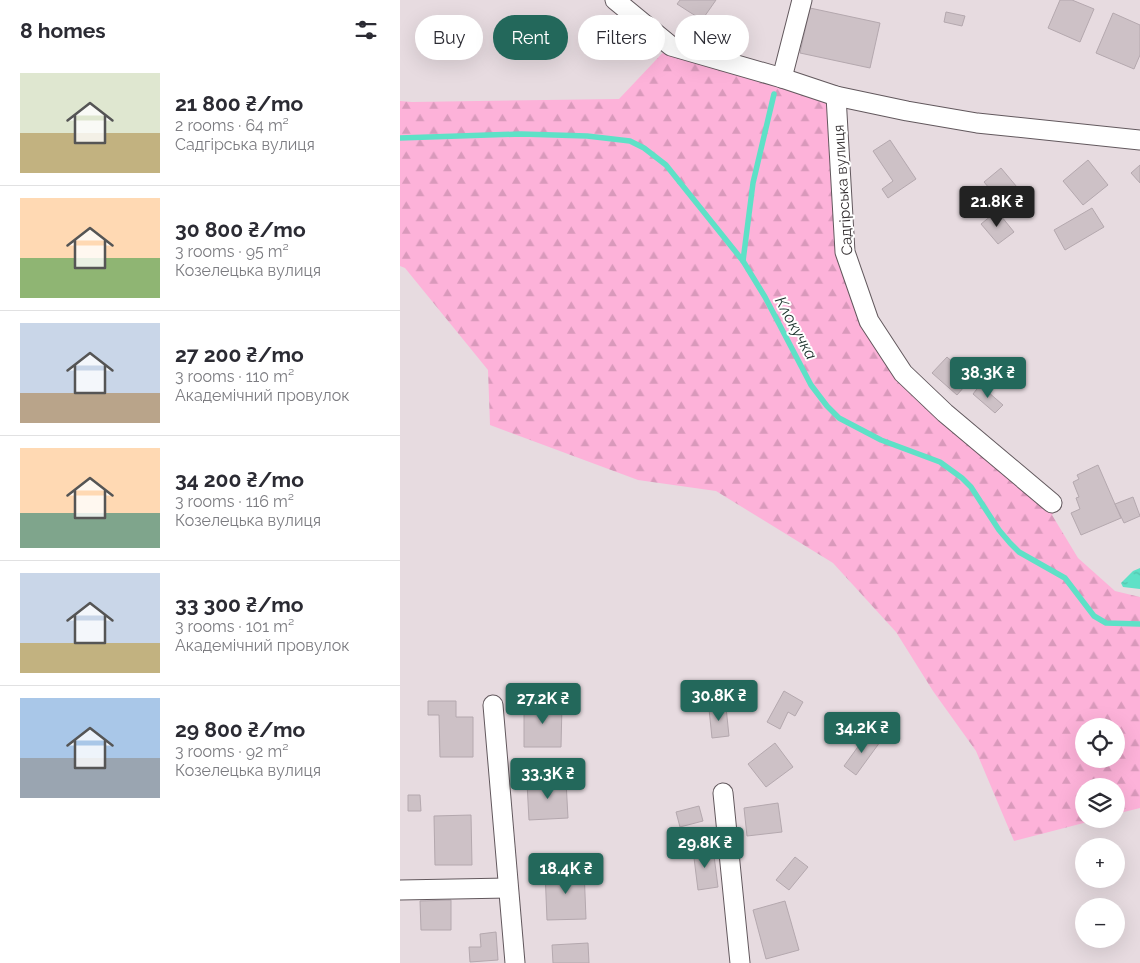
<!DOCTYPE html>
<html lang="en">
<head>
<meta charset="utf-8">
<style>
  body { margin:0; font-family:Raleway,sans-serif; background:#f2f2f3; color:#2b2b33; height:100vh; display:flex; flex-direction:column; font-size:19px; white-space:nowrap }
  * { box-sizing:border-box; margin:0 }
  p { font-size:16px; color:#7c7c81 }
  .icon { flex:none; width:28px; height:28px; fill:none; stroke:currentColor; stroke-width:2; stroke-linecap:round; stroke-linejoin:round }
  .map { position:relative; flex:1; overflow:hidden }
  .details { display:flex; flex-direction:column; background:#fff; width:400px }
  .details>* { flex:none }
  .guide { position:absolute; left:15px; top:15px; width:475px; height:45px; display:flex; gap:10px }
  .buttons { position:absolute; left:675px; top:718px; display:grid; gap:10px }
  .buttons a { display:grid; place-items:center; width:50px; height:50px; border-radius:50%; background:#fff; box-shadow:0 5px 20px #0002; font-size:25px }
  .price { position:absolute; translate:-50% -42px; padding:0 11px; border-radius:5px; background:#23685b; color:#fff; font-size:16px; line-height:32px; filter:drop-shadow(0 1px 2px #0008) }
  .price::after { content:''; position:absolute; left:50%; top:30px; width:15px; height:11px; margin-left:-8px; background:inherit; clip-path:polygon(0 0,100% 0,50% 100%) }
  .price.on { background:#222; color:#fff }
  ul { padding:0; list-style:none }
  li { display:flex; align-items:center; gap:15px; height:125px; padding:0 20px }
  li+li { border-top:1px solid #e1e1e2 }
  li span { display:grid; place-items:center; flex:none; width:140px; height:100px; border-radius:0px; color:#555 }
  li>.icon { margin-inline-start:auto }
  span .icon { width:60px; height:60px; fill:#fffc; stroke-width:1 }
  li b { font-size:21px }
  h2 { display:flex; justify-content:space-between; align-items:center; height:60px; padding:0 20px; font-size:21px }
  .tag { padding:0 18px; border-radius:22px; background:#fff; box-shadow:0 5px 20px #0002; font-size:18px; line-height:45px }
  .tag.on { background:#23685b; color:#fff }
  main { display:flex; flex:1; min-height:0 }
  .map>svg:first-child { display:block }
</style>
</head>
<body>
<main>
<section class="details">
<h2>8 homes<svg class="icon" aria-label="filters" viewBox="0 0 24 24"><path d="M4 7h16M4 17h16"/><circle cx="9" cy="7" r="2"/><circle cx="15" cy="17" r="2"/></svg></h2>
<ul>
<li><span style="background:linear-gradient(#dfe7d0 60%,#c2b280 0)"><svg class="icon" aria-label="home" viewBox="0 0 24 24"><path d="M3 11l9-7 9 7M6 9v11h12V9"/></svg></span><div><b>21 800 ₴/mo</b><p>2 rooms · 64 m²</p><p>Садгірська вулиця</p></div></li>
<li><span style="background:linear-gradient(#ffd9b3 60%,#8fb573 0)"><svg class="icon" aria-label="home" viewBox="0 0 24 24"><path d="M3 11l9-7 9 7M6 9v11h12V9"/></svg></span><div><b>30 800 ₴/mo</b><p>3 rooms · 95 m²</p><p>Козелецька вулиця</p></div></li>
<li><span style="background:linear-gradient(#c9d6e8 70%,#b9a48a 0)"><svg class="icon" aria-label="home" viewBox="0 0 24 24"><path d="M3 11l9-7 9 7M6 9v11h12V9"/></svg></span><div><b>27 200 ₴/mo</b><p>3 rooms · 110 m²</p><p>Академічний провулок</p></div></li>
<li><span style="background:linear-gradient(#ffd9b3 65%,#7fa58c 0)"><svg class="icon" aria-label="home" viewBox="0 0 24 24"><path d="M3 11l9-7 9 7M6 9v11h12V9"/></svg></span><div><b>34 200 ₴/mo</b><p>3 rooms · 116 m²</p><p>Козелецька вулиця</p></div></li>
<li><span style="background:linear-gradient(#c9d6e8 70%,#c2b280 0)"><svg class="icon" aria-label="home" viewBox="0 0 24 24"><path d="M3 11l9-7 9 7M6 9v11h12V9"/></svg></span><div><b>33 300 ₴/mo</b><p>3 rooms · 101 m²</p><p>Академічний провулок</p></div></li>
<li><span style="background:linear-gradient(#a9c7e8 60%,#9aa5b1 0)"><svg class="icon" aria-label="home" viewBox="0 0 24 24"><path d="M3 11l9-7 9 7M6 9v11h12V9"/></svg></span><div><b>29 800 ₴/mo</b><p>3 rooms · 92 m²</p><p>Козелецька вулиця</p></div></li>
</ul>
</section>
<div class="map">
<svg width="740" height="963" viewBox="0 0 740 963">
  <defs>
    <pattern id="forest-firs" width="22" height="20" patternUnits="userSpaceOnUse" patternTransform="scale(1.25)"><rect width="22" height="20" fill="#fdb2d9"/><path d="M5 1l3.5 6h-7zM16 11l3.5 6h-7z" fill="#d999bb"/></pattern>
    <pattern id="water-ripples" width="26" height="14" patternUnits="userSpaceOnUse" patternTransform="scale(1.25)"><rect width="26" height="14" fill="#5ee1c7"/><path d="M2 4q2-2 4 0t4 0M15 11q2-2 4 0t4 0" fill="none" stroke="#52c1ab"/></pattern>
  </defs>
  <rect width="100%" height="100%" fill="#e7dbe0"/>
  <path fill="url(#forest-firs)" fill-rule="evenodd" d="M 271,44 L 438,95 L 447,252 L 471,320 L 505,372 L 658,503 L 652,515 L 678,558 L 715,591 L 740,597 L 740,808 L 716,814 L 716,786 L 684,786 L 684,819 L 699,819 L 614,841 L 576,751 L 533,691 L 496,632 L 433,563 L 316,491 L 238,480 L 90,425 L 88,370 L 5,268 L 0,266 L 0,101 L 12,102 L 219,99 ZM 684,726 L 716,726 L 716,759 L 684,759 Z"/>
  <path fill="url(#water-ripples)" d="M 740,568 L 740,589 L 723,587 L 721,583 L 733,571 Z"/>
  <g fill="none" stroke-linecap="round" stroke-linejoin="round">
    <g stroke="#5ee1c7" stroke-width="5.5">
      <path d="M 0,138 L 121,134 L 187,136 L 230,141 L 244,148 L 266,165 L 343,261 L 365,297 L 411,385 L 427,406 L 439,418 L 481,440 L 540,462 L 562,478 L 571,487 L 599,530 L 610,543 L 619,552 L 665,578 L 694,616 L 706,623 L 740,624"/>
      <path d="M 343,261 L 353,183 L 374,94"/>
    </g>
  </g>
  <g fill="#cdc1c6" stroke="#b4a8ae">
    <path d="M 280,0 L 316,0 L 302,20 L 277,4 Z"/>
    <path d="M 660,0 L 672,0 L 694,9 L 680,42 L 648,28 Z"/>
    <path d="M 410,8 L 480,23 L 470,68 L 400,53 Z"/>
    <path d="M 546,12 L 565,16 L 562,26 L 544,22 Z"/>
    <path d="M 713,13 L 740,25 L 740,55 L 734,69 L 696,53 Z"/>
    <path d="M 490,140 L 516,179 L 488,198 L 482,189 L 493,181 L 473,151 Z"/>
    <path d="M 688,160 L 708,185 L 683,205 L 663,181 Z"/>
    <path d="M 740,165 L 740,183 L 731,173 Z"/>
    <path d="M 601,168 L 622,193 L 605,207 L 584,182 Z"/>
    <path d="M 692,208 L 704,227 L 665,250 L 654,230 Z"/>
    <path d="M 597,211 L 614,232 L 598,244 L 581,224 Z"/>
    <path d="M 547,357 L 571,379 L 557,395 L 532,373 Z"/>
    <path d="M 580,385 L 603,405 L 595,413 L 573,394 Z"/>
    <path d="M 698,465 L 721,518 L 681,535 L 671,513 L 680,509 L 676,498 L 679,497 L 673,482 L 679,479 L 677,475 Z"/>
    <path d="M 733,497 L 740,516 L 724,523 L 715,504 Z"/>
    <path d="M 384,691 L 403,702 L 395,716 L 388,712 L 380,729 L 367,722 Z"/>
    <path d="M 28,701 L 56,701 L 56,717 L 73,717 L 73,757 L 40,757 L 39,715 L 28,715 Z"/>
    <path d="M 124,704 L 162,704 L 161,747 L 124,747 Z"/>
    <path d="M 326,707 L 329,736 L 312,738 L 309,709 Z"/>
    <path d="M 468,733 L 480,742 L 456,775 L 444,766 Z"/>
    <path d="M 375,743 L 393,767 L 366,787 L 348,764 Z"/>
    <path d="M 166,781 L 168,818 L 129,820 L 127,783 Z"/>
    <path d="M 8,795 L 20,795 L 21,811 L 8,811 Z"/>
    <path d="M 378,803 L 382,832 L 347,836 L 344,808 Z"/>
    <path d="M 299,806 L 303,821 L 280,827 L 276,812 Z"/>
    <path d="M 71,815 L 72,865 L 35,865 L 34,816 Z"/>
    <path d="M 313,848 L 318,887 L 298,890 L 293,850 Z"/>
    <path d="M 395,857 L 408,867 L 389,890 L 376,880 Z"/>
    <path d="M 184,869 L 186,919 L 147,920 L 145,871 Z"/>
    <path d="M 51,900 L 51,930 L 21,930 L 20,901 Z"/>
    <path d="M 385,901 L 399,950 L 366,959 L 353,910 Z"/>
    <path d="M 96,932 L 98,960 L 70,962 L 69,947 L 81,947 L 80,934 Z"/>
    <path d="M 188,943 L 189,963 L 153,963 L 152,945 Z"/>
  </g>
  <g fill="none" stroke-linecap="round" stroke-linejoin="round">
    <defs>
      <g id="minor">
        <path d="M 215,0 L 271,46 L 382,78 L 436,96 L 507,111 L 577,123 L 740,140"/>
        <path d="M 382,78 L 402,0"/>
        <path d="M 436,96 L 445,252 L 469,321 L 503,373 L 545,413 L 652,503"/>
        <path d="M 93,705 L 115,963"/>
        <path d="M 323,793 L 340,963"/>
        <path d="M 0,890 L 108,888"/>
      </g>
    </defs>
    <use href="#minor" stroke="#62585d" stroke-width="21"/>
    <use href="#minor" stroke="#fff" stroke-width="19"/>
  </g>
  <g text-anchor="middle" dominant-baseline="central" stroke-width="4" stroke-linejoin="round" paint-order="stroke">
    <g font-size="15" fill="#353032" stroke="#fff">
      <text transform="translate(443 190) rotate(-94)">Садгірська вулиця</text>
    </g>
    <g font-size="16" font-style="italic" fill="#1c322d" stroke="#fff">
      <text transform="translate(396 328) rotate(61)">Клокучка</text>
    </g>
  </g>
</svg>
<div class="buttons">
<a><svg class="icon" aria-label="locate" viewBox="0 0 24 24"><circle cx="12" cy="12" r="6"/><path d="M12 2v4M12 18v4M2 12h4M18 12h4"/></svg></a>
<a><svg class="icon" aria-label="layers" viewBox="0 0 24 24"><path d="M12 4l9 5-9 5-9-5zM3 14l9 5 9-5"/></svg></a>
<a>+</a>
<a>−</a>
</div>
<b class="price on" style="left:597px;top:228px">21.8K ₴</b>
<b class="price" style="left:588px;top:399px">38.3K ₴</b>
<b class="price" style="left:319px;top:722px">30.8K ₴</b>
<b class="price" style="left:143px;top:725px">27.2K ₴</b>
<b class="price" style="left:462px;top:754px">34.2K ₴</b>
<b class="price" style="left:148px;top:800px">33.3K ₴</b>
<b class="price" style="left:305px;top:869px">29.8K ₴</b>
<b class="price" style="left:166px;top:895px">18.4K ₴</b>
<div class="guide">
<a class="tag">Buy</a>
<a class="tag on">Rent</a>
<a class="tag">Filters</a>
<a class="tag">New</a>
</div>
</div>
</main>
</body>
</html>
